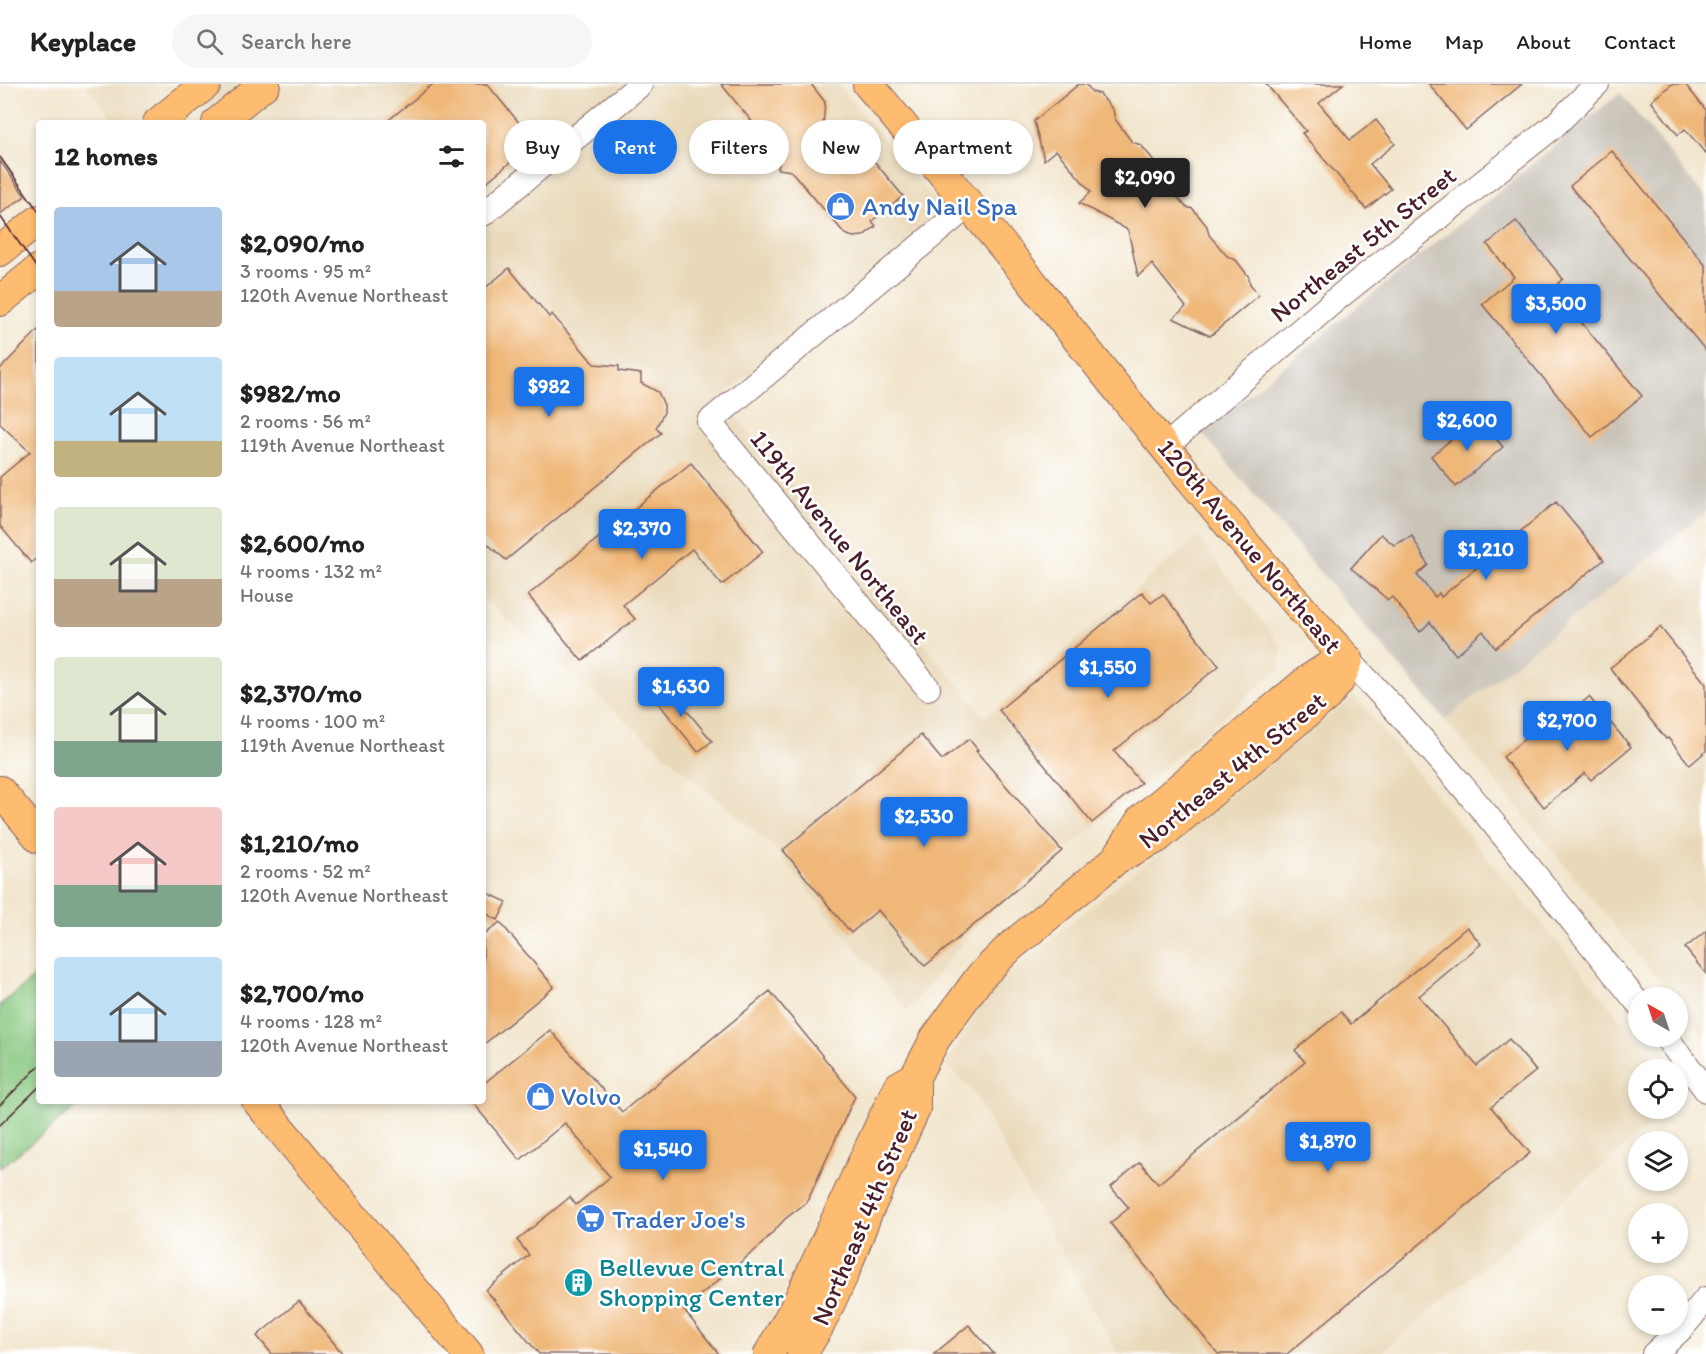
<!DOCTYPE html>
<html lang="en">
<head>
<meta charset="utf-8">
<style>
  body { margin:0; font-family:Itim,sans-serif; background:#f6f6f6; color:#222; height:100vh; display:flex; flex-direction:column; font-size:22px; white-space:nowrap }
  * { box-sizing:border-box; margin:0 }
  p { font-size:20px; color:#767676 }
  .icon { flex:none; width:33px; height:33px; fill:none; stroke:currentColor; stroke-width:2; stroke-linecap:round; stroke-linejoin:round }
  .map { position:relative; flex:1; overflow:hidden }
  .sheet { position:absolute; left:36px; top:36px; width:450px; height:984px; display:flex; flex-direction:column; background:#fff; border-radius:6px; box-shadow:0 3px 9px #0003 }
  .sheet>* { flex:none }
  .banner { position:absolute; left:504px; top:36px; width:570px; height:54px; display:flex; gap:12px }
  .needle { width:39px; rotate:321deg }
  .controls { position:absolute; left:1628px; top:903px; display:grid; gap:12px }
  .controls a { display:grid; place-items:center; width:60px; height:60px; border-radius:50%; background:#fff; box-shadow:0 3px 9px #0003; font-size:30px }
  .price { position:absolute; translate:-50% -51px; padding:0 14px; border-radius:6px; background:#1a73e8; color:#fff; font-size:20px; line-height:39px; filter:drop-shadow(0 2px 3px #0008) }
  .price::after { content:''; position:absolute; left:50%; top:36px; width:18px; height:14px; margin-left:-9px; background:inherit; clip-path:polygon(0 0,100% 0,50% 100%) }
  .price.on { background:#222; color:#fff }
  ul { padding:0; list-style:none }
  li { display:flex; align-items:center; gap:18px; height:150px; padding:0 18px }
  li span { display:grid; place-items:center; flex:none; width:168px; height:120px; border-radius:6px; color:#555 }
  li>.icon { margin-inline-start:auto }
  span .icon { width:72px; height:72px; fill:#fffc; stroke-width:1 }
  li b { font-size:26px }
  h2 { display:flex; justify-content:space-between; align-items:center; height:72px; padding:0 18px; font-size:26px }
  .pill { padding:0 21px; border-radius:27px; background:#fff; box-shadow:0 3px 9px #0003; font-size:21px; line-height:54px }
  .pill.on { background:#1a73e8; color:#fff }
  header { display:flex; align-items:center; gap:36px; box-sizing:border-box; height:84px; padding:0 30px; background:#fff; border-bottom:2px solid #e0e0e0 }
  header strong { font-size:28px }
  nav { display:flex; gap:33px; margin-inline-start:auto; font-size:21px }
  .search { width:420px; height:54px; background:#f6f6f6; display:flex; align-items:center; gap:15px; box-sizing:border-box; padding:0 21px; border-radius:33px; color:#767676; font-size:22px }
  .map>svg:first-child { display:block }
</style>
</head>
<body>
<header>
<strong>Keyplace</strong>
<div class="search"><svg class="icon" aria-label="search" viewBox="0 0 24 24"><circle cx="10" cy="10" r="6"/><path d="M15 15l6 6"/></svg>Search here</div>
<nav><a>Home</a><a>Map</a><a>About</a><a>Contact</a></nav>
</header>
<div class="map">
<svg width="1706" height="1270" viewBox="0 0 1706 1270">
  <rect width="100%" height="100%" fill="#fff"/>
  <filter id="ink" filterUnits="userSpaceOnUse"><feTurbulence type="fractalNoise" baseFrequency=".0167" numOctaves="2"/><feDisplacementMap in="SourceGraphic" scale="12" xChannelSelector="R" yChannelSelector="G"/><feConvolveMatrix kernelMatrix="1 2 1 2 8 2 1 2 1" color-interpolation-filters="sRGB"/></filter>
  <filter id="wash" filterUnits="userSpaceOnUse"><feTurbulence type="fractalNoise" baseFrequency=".008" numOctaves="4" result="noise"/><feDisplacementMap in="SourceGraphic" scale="24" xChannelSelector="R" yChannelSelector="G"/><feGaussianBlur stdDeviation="1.35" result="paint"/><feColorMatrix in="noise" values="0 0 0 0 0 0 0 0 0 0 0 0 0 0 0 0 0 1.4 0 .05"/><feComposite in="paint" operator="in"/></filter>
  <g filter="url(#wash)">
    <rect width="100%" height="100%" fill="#f2e6ce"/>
    <g fill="#e9d9ba">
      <path d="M 85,0 L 837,0 L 933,114 L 925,148 L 720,314 L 985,633 L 1198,453 L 1282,563 L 1280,585 L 1072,761 L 985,831 L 907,927 L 773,763 L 483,515 L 483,39 L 116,39 Z"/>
      <path d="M 1706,428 L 1706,954 L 1677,919 L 1677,914 L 1673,913 L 1445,636 Z"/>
      <path d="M 1354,612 L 1662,985 L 1638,986 L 1638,1024 L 1670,1025 L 1380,1270 L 1118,1270 L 970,1003 L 945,981 L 988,905 Z"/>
    </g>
    <path fill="#c9c3b8" d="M 1620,9 L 1706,114 L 1706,428 L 1445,636 L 1202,349 Z"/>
    <path fill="#87c77f" stroke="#687355" stroke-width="1.5" d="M 36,892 L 39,896 L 39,1017 L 83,1017 L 0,1084 L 0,921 Z"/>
    <g id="blocks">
      <g fill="#efb778">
        <path d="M 433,0 L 487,0 L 535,58 L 483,101 L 483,39 L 385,39 Z"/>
        <path d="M 721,0 L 811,0 L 825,18 L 823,42 L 841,40 L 845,42 L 903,112 L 872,137 L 876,142 L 863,152 L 853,153 L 845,150 L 791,87 L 778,85 L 780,76 L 770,75 L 772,62 Z"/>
        <path d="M 1079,0 L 1086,0 L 1092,8 L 1100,10 L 1113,26 L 1115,35 L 1132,58 L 1141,61 L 1155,78 L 1155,87 L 1186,123 L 1193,125 L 1207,142 L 1209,151 L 1227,172 L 1236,176 L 1249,193 L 1250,200 L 1259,211 L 1210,252 L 1173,234 L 1186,223 L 1152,180 L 1138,192 L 1128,146 L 1079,119 L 1091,108 L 1056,66 L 1044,76 L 1034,37 Z"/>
        <path d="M 1266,0 L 1343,0 L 1319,19 L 1350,56 L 1376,36 L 1395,60 L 1370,80 L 1391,105 L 1366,125 L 1302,49 L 1306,47 Z"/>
        <path d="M 1429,0 L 1522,0 L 1466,46 Z"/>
        <path d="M 1672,0 L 1685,0 L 1706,26 L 1706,70 L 1685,45 L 1678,51 L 1651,17 Z"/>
        <path d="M 1612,67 L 1706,182 L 1706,267 L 1570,102 Z"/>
        <path d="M 0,77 L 25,112 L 0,130 Z"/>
        <path d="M 1516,137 L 1563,195 L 1558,199 L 1568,211 L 1563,216 L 1642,312 L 1592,353 L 1482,220 L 1514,193 L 1487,160 Z"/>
        <path d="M 509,184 L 549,233 L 552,230 L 594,280 L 619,282 L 619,287 L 641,290 L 641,299 L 658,308 L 664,321 L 664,328 L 656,344 L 661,349 L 506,476 L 483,456 L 483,206 Z"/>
        <path d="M 39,245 L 39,472 L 31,479 L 0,442 L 0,393 L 30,368 L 0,340 L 0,285 Z"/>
        <path d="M 1478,334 L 1503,363 L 1456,403 L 1431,372 Z"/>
        <path d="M 691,379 L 763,468 L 722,501 L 692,465 L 623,521 L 635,535 L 582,577 L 528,511 Z"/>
        <path d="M 1556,418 L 1604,476 L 1495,564 L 1483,547 L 1456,571 L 1430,538 L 1420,548 L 1392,513 L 1388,516 L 1351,484 L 1381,450 L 1394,461 L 1412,452 L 1428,481 L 1417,491 L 1435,513 L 1439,509 L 1441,513 Z"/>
        <path d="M 1142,508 L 1151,519 L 1163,510 L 1219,582 L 1114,667 L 1141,699 L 1092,739 L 999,626 Z"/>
        <path d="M 1660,543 L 1706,600 L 1706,667 L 1690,681 L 1668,654 L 1666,655 L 1610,584 Z"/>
        <path d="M 664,599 L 712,657 L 698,668 L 651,610 Z"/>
        <path d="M 1589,613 L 1631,663 L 1591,696 L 1585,689 L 1544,723 L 1503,673 L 1546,637 L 1552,644 Z"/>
        <path d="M 921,651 L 942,676 L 969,655 L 978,666 L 976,667 L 1062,767 L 925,882 L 878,826 L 851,849 L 783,766 Z"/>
        <path d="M 483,807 L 507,818 L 498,836 L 483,828 Z"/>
        <path d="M 500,838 L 554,903 L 483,961 L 483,852 Z"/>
        <path d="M 1467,843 L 1481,860 L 1419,912 L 1477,982 L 1509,955 L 1536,987 L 1491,1023 L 1530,1069 L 1287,1270 L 1218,1270 L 1110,1139 L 1129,1124 L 1111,1103 L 1140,1078 L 1158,1100 L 1305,978 L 1295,966 L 1341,928 L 1351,940 Z"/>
        <path d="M 1706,847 L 1706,890 L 1685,864 Z"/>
        <path d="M 770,907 L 855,1012 L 807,1118 L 785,1135 L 759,1163 L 683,1225 L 719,1270 L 539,1270 L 486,1206 L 529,1171 L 517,1156 L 570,1113 L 576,1121 L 610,1093 L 565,1039 L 520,1076 L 471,1017 L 483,1017 L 483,1000 L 550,946 L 622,1028 Z"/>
        <path d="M 299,1217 L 343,1270 L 272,1270 L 257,1252 Z"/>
        <path d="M 969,1241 L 994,1270 L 934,1270 Z"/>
      </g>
    </g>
  </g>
  <g filter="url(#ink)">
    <use href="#blocks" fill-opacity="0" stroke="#856564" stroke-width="1.5"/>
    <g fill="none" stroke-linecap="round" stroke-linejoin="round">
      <defs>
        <g id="minor">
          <path d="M 483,130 L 641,0"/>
          <path d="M 1165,363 L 1340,212 L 1554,42 L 1597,0"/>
          <path d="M 1348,576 C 1453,682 1544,803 1638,919"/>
          <path d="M 928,604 L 709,338 L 969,121"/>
          <path d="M 1665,952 L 1706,1006"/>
          <path d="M 1654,1270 L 1682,1244 L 1706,1215"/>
        </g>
        <g id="major">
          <path d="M 868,0 C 927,71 987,141 1044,213 C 1142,336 1241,460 1348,576"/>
          <path d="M 158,39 L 206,0"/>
          <path d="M 217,39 L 265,0"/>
          <path d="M 0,167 L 39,136"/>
          <path d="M 0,217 L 39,185"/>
          <path d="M 0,707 L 39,754"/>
          <path d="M 1118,772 L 1141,736 L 1308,596 L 1328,583 L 1348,576"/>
          <path d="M 257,1017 L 468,1270"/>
          <path d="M 769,1270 L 797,1220 L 898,1003 L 915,993"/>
          <path d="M 802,1270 L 820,1240 L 844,1189 L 867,1129 L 915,1025 L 915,993 L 935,955 L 980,893 L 1009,864 L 1107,783 L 1116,775 L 1157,754 L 1327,612 L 1339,597 L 1348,576"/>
        </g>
      </defs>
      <use href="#minor" stroke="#856564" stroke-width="26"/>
      <use href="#major" stroke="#856564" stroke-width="32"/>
      <use href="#minor" stroke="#fff" stroke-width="24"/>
      <use href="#major" stroke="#febc71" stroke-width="30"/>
      <g stroke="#4a1f2b" stroke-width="1.5">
        <path d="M 0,73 L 39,128"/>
        <path d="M 0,132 L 39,187"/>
        <path d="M 0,1021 L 39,982"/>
        <path d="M 0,1041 L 39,1003"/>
      </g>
    </g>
  </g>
  <defs>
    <symbol id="shop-disc" viewBox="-11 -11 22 22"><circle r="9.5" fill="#3f7fe0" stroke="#fff"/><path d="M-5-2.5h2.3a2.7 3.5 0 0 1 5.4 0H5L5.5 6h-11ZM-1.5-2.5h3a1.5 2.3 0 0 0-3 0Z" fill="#fff"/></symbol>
    <symbol id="supermarket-disc" viewBox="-11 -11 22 22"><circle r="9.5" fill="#3f7fe0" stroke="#fff"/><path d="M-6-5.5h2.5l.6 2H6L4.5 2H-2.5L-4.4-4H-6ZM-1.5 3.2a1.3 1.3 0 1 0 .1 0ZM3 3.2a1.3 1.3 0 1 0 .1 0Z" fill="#fff"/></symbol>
    <symbol id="building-disc" viewBox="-11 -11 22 22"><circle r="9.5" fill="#0f9aa8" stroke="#fff"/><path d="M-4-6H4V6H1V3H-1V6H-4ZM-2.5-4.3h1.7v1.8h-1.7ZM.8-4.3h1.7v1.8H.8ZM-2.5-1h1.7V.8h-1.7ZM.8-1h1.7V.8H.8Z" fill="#fff"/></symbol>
  </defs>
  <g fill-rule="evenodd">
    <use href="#shop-disc" x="824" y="106" width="33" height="33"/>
    <use href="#shop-disc" x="524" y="996" width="33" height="33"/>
    <use href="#supermarket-disc" x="574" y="1118" width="33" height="33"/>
    <use href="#building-disc" x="562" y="1182" width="33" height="33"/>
  </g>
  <g text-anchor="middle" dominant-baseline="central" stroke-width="5" stroke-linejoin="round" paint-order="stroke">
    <g font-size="26" fill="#366cbe" stroke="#fff" text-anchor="start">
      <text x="862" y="122">Andy Nail Spa</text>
      <text x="561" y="1012">Volvo</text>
      <text x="612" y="1135">Trader Joe's</text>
    </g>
    <g font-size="26" fill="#4a1f2b" stroke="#fff">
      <text transform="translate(1363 160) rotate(-39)">Northeast 5th Street</text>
      <text transform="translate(840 453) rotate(51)">119th Avenue Northeast</text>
      <text transform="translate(1250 462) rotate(50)">120th Avenue Northeast</text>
      <text transform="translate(1232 686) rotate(-39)">Northeast 4th Street</text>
      <text transform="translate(864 1133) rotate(-67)">Northeast 4th Street</text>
    </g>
    <g font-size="26" fill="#0d838f" stroke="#fff" text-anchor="start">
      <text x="599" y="1183">Bellevue Central<tspan x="599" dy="30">Shopping Center</tspan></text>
    </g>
  </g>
</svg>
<div class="controls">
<a><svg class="needle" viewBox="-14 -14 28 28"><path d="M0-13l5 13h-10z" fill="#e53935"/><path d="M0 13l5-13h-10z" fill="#767676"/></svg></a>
<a><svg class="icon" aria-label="locate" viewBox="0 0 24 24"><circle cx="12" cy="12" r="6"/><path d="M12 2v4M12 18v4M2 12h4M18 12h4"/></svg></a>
<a><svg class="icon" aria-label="layers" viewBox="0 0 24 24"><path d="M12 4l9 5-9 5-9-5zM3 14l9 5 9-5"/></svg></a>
<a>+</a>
<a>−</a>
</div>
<b class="price on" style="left:1145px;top:125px">$2,090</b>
<b class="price" style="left:1556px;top:251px">$3,500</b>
<b class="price" style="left:549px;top:334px">$982</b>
<b class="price" style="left:1467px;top:368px">$2,600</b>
<b class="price" style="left:642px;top:476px">$2,370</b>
<b class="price" style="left:1486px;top:497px">$1,210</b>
<b class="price" style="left:1108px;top:615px">$1,550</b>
<b class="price" style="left:681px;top:634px">$1,630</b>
<b class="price" style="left:1567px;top:668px">$2,700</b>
<b class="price" style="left:924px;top:764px">$2,530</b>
<b class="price" style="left:1328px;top:1089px">$1,870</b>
<b class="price" style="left:663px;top:1097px">$1,540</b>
<div class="banner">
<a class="pill">Buy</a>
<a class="pill on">Rent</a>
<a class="pill">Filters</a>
<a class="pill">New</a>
<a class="pill">Apartment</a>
</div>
<section class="sheet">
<h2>12 homes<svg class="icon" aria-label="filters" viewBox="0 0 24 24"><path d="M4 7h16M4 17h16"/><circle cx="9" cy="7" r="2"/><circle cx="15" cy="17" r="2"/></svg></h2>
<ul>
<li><span style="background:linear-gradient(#a9c7e8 70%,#b9a48a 0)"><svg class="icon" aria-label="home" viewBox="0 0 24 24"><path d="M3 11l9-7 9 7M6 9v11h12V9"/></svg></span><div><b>$2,090/mo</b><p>3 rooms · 95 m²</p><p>120th Avenue Northeast</p></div></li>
<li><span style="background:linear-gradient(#bfe0f5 70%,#c2b280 0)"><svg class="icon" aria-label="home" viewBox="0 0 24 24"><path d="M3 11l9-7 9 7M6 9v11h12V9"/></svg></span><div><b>$982/mo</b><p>2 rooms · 56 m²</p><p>119th Avenue Northeast</p></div></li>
<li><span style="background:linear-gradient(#dfe7d0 60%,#b9a48a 0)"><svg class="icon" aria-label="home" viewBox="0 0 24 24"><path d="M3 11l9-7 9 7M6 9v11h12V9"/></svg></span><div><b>$2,600/mo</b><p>4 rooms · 132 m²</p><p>House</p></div></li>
<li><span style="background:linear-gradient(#dfe7d0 70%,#7fa58c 0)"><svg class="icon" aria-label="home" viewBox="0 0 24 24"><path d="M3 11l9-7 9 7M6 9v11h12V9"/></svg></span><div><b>$2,370/mo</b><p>4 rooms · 100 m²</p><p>119th Avenue Northeast</p></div></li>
<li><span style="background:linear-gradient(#f6c9c9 65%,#7fa58c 0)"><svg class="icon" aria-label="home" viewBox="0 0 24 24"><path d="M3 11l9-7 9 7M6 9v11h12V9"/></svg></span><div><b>$1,210/mo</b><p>2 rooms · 52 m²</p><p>120th Avenue Northeast</p></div></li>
<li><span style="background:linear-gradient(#bfe0f5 70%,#9aa5b1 0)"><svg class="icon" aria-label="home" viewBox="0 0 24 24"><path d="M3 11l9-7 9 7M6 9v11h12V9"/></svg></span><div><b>$2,700/mo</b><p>4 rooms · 128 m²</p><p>120th Avenue Northeast</p></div></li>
</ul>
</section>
</div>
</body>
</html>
